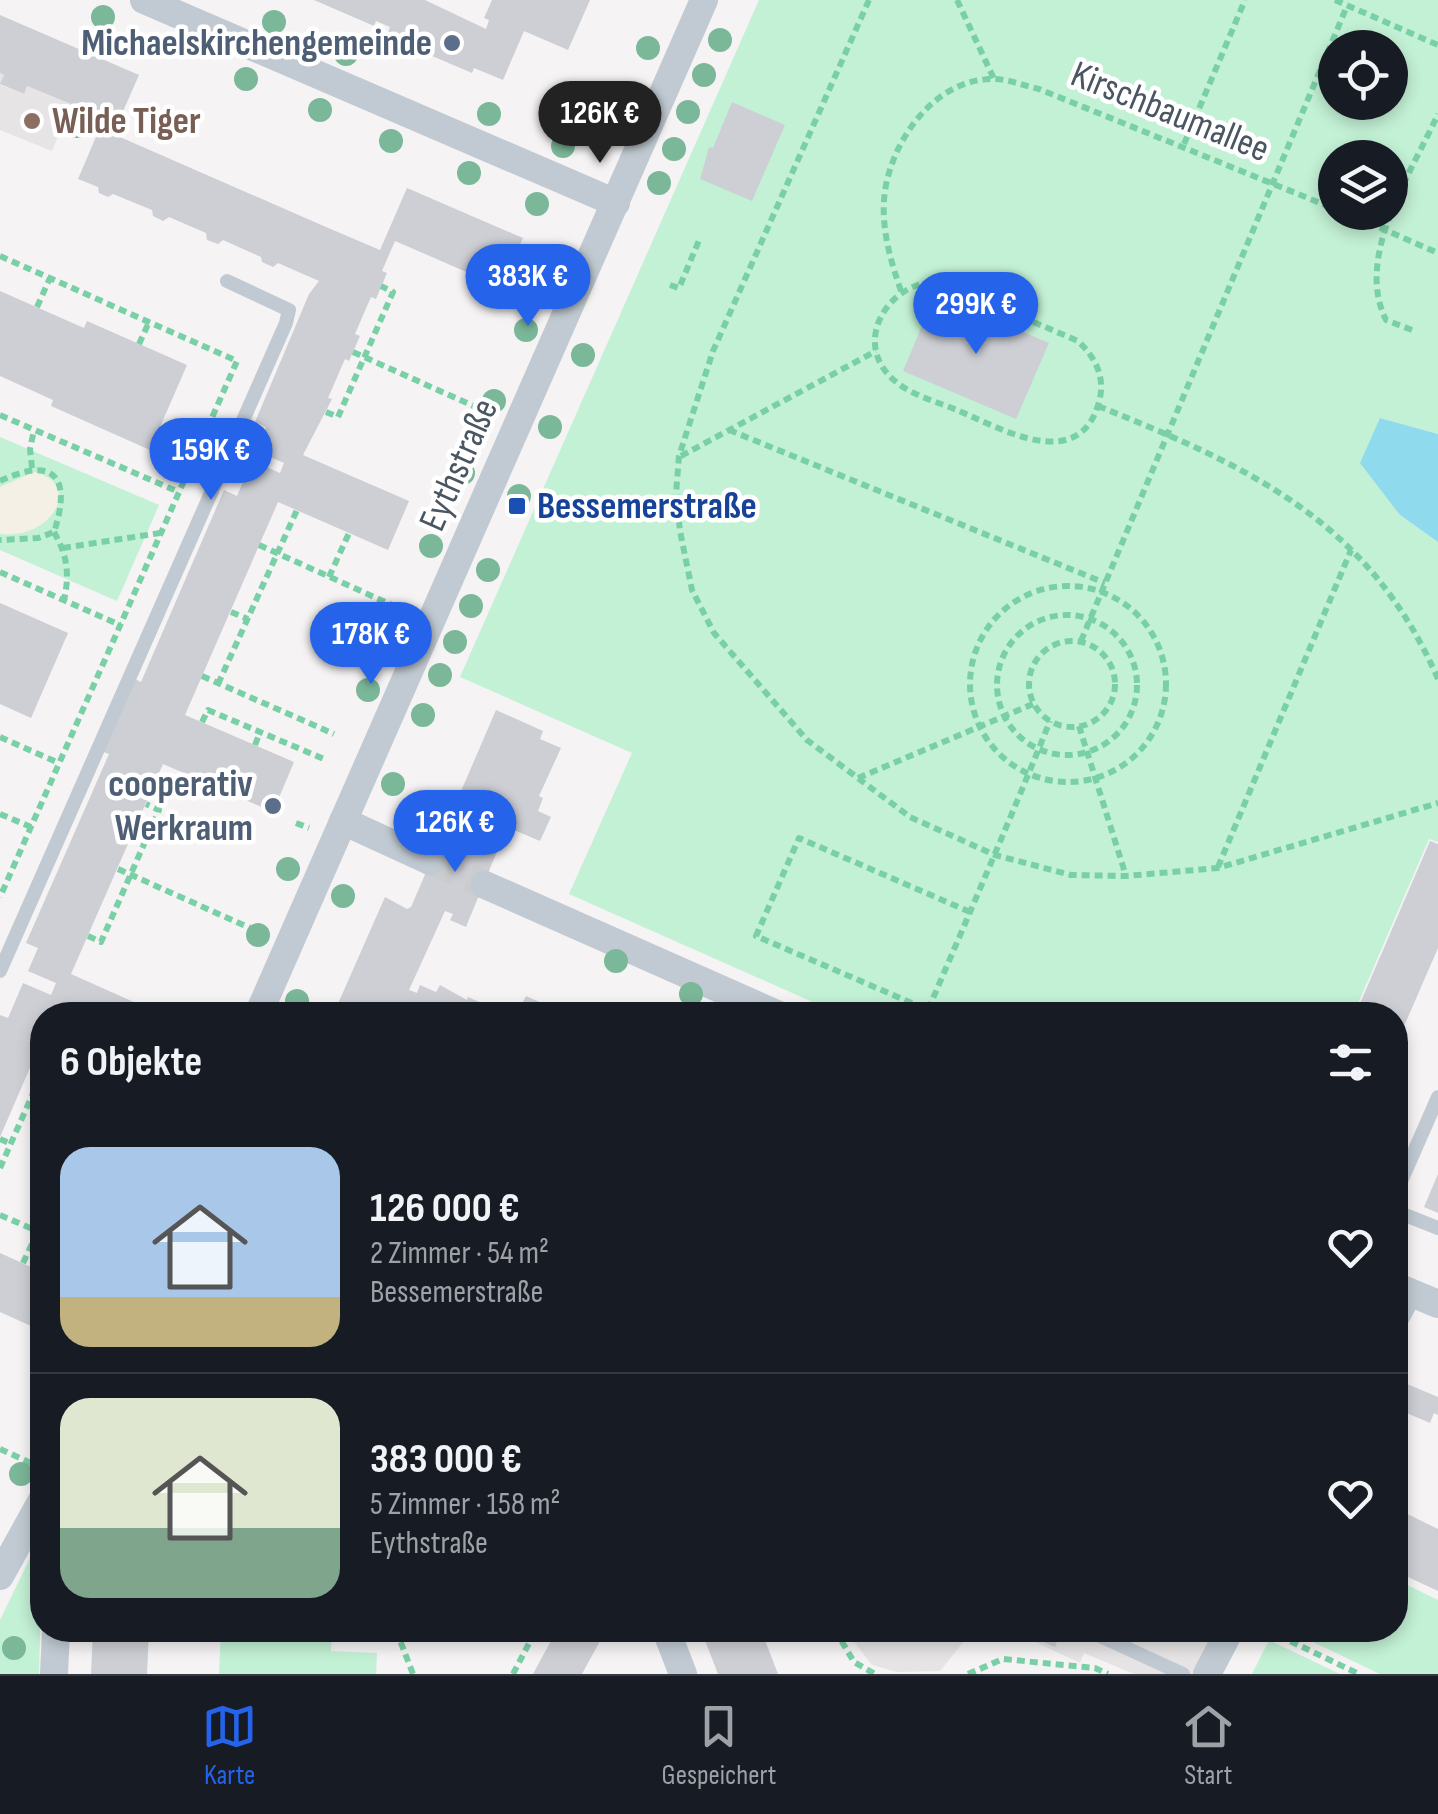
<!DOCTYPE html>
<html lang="de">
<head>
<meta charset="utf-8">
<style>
  body { margin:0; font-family:"Sofia Sans Condensed",sans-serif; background:#242831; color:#f1f3f6; height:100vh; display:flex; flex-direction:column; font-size:38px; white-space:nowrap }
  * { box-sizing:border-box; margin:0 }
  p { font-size:32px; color:#9ea1a6 }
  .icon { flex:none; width:55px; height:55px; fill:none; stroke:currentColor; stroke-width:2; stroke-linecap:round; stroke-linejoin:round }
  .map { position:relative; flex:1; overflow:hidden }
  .panel { position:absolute; left:30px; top:1002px; width:1378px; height:640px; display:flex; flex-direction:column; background:#171b24; border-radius:40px; box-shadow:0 5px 15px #0003 }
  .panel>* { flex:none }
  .tools { position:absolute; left:1318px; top:30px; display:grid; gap:20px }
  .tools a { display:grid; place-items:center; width:90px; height:90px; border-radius:50%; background:#171b24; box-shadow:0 5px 15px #0003; font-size:50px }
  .price { position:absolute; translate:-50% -85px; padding:0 22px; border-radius:35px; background:#2563eb; color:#fff; font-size:32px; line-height:65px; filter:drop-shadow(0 2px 5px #0008) }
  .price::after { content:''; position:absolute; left:50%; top:60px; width:30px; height:22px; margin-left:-15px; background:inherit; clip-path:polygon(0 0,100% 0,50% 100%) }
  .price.active { background:#222; color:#fff }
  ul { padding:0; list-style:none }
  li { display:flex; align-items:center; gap:30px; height:250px; padding:0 30px }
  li+li { border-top:2px solid #363941 }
  li span { display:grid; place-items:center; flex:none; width:280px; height:200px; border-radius:30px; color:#555 }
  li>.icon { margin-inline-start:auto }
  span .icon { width:120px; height:120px; fill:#fffc; stroke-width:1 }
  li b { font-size:42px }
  h2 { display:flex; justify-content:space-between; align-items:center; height:120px; padding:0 30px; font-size:42px }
  .dock { display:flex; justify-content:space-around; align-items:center; height:140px; border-top:2px solid #363941; background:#171b24; font-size:28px; color:#9ea1a6 }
  .dock a { display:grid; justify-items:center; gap:5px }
  .dock .active { color:#2563eb }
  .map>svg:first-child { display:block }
</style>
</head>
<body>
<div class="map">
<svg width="1438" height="1674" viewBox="0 0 1438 1674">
  <rect width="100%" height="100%" fill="#f5f3f3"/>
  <g fill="#e6e4e5">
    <path d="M 0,73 L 4,75 L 1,85 L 23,94 L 27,86 L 71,104 L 52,151 L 0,130 Z"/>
    <path d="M 845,1630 L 973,1630 L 940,1671 L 897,1672 L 872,1665 Z"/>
    <path d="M 1010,1630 L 1217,1630 L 1194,1674 L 1134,1674 L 1084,1653 L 1080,1663 Z"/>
  </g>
  <g fill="#c3f1d5" fill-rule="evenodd">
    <path d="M 759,0 L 1438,0 L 1438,434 L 1380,418 L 1400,515 L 1438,542 L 1438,842 L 1429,839 L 1353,1015 L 1240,1015 L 1232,1012 L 1231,1015 L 842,1015 L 569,894 L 632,753 L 460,677 ZM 1335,48 L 1390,48 L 1390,102 L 1335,102 ZM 1335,158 L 1390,158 L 1390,212 L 1335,212 Z"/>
    <path d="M 0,437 L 159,505 L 117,601 L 0,550 Z"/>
    <path d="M 31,1556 L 42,1560 L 39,1674 L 0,1674 L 0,1620 Z"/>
    <path d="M 1395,1579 L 1438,1600 L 1438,1674 L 1380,1674 L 1288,1630 L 1395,1630 Z"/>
    <path d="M 221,1630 L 332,1630 L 331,1651 L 377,1653 L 376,1674 L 219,1674 Z"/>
    <path d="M 1269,1640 L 1340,1674 L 1252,1674 Z"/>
  </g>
  <path fill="#f5f0e5" d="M 34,472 C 83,483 53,540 0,534 L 0,487 Z"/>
  <path fill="#90daee" d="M 1380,418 L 1438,434 L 1438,542 L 1400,515 L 1360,463 Z"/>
  <g fill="#cdcfd5">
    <path d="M 314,0 L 425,0 L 486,29 L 489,20 L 484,18 L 492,0 L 590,0 L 568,50 L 524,31 L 503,80 L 474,68 L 472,73 L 418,50 L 420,45 L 388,32 L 390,27 L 376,21 L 374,26 Z"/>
    <path d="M 0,15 L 139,75 L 113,134 L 326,227 L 380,250 L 407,188 L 523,238 L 501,287 L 395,241 L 382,271 L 387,273 L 376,299 L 371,297 L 355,334 L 360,336 L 349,361 L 345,359 L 328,398 L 332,399 L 303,455 L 409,501 L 388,550 L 278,502 L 185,715 L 294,762 L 273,812 L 163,764 L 71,974 L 163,1015 L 42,1015 L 42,1040 L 0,1137 L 0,1015 L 8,1018 L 23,983 L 51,995 L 56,983 L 28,971 L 38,948 L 26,943 L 109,754 L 101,751 L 133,678 L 141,682 L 224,490 L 237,496 L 252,461 L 280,473 L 284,463 L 256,451 L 266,427 L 255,422 L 309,294 L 319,281 L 278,263 L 273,267 L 262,262 L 261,257 L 223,240 L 218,244 L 207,240 L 206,233 L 169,217 L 163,221 L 153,216 L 152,210 L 113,194 L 108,197 L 99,193 L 98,187 L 78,179 L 104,118 L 94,114 L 91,122 L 67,112 L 71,104 L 27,86 L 24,94 L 0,84 L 4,75 L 0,73 Z"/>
    <path d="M 564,92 L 588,101 L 581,118 L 557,108 Z"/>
    <path d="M 732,102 L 785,125 L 752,201 L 700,179 L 709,147 L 713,148 Z"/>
    <path d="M 0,291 L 84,328 L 87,321 L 187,365 L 150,450 L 51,406 L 53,400 L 0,376 Z"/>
    <path d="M 935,295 L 1049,343 L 1016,419 L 903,371 Z"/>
    <path d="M 0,603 L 68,633 L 31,718 L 0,704 Z"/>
    <path d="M 496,710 L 543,731 L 540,739 L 561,748 L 539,796 L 543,798 L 538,811 L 551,817 L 540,841 L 507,827 L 466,927 L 450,920 L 453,914 L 445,911 L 409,990 L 417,993 L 420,985 L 436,992 L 440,985 L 467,1000 L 468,997 L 509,1015 L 405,1015 L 383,1004 L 378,1015 L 333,1015 L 385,897 L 407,909 L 411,907 Z"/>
    <path d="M 1430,841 L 1438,844 L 1438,948 L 1395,1047 L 1395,1015 L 1355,1015 Z"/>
    <path d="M 526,996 L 569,1015 L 516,1015 Z"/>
    <path d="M 1438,1174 L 1438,1213 L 1424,1207 Z"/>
    <path d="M 0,1253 L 42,1272 L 42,1331 L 0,1312 Z"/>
    <path d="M 1395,1379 L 1438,1397 L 1438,1415 L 1434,1413 L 1430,1423 L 1395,1408 Z"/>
    <path d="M 1395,1508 L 1438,1529 L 1438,1591 L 1395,1571 Z"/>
    <path d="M 93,1630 L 149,1630 L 147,1674 L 91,1674 Z"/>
    <path d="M 550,1630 L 606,1630 L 582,1674 L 533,1674 L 552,1639 L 547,1636 Z"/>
    <path d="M 701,1630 L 761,1630 L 778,1674 L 718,1674 Z"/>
    <path d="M 1032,1630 L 1058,1630 L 1061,1631 L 1055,1647 L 1030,1636 Z"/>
  </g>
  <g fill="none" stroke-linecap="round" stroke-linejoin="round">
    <path stroke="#caccce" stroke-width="28" stroke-dasharray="28 14" stroke-linecap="butt" d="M 430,861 L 485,885"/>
    <g stroke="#7ad0a6" stroke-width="6" stroke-dasharray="8 5" stroke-linecap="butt">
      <path d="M 869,0 L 713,351 L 679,456 L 676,494 L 680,531 L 692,590 L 714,633 L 807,740 L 910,817 L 995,855 L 1071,875 L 1126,876 L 1218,868 L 1438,803"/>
      <path d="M 957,0 L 994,79"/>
      <path d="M 1335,0 L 1438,45"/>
      <path d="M 1184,144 L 1245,0"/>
      <path d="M 1344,212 L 1438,253"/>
      <path d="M 0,256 L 237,361 L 0,897"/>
      <path d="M 924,283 L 949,286 L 1078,341 C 1095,357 1106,377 1099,402 C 1079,475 1000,428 957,410 C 937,402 911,395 895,381 C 855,348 880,294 924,283 Z"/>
      <path d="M 670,285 L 679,288 L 700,238"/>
      <path d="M 901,291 C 891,262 882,232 884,200 C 888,145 933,78 994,79 C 1008,79 1025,86 1039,89 L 1335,209"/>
      <path d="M 37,307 L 50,278"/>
      <path d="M 1412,330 L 1386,320 C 1354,256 1412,172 1438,114"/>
      <path d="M 139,344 L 149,322"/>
      <path d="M 353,352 L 478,408"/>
      <path d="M 1098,406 C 1250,467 1369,521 1438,679"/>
      <path d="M 326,412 L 338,417 L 393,292 L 381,286"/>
      <path d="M 0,415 L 179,492"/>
      <path d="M 729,430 L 1105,583"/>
      <path d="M 681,456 L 876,351"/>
      <path d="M 32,468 L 30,449 L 34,430"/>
      <path d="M 0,481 C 55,455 72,478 54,532 L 38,538 L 0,540"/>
      <path d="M 54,532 C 67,555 70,573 64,600"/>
      <path d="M 259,545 L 392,605"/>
      <path d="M 63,548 L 160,533"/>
      <path d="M 0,572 L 120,625"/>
      <path d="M 329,577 L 349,533"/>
      <circle cx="1068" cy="684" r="98"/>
      <path d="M 231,612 L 248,619"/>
      <circle cx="1067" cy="685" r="70"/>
      <path d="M 1081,641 L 1347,6"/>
      <circle cx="1072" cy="684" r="43"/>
      <path d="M 202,676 L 334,734"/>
      <path d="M 218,684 L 297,510"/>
      <path d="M 202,722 L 208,710 L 324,759"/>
      <path d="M 1079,726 L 1126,876"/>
      <path d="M 0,737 L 59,763"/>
      <path d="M 255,745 L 260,732"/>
      <path d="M 858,778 L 1033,704"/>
      <path d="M 0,814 L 31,827"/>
      <path d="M 296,823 L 309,828"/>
      <path d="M 1218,867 L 1351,550"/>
      <path d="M 118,869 L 250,928"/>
      <path d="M 970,912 L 799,838 L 756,936 L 928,1010 C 969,914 1011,818 1050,721"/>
      <path d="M 88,936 L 101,942 L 159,810 L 146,804"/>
      <path d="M 0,1139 L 11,1144"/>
      <path d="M 0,1168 L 42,1073"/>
      <path d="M 0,1215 L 42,1233"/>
      <path d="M 23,1263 L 38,1231"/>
      <path d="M 0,1449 L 42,1468"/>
      <path d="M 396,1630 L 413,1674"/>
      <path d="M 835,1630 L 854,1662 L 875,1674"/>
      <path d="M 1267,1630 L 1359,1674"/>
      <path d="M 513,1674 L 536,1630"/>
      <path d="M 968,1674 L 1003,1659 L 1095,1668 L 1108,1674"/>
    </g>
    <g stroke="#c1cad2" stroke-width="14">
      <path d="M 0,971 L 286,323 L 289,310 L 227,281"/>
      <path d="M 1395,1195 L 1438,1097"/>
      <path d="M 1395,1211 L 1438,1228"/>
      <path d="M 1087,1630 L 1183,1674"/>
    </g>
    <g stroke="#c1cad2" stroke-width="28">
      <path d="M 144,0 L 616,203"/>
      <path d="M 343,821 L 430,861"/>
      <path d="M 485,885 L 779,1015"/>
      <path d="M 258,1015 L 704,0"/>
      <path d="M 1395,1286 L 1438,1304"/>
      <path d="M 1395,1318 L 1409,1292"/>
      <path d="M 0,1576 L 42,1500"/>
      <path d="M 666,1630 L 683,1674"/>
      <path d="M 54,1674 L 56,1630"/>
      <path d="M 1207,1674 L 1230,1630"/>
    </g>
  </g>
  <g fill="#7bb799">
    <circle cx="103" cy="17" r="12"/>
    <circle cx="274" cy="22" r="12"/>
    <circle cx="720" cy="40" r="12"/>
    <circle cx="174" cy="46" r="12"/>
    <circle cx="648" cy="48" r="12"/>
    <circle cx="346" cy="54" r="12"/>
    <circle cx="704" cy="75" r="12"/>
    <circle cx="246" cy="79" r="12"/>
    <circle cx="320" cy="110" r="12"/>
    <circle cx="688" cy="112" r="12"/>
    <circle cx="489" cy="114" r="12"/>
    <circle cx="617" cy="123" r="12"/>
    <circle cx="77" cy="126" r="12"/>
    <circle cx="391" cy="141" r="12"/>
    <circle cx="563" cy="146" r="12"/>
    <circle cx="674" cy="149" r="12"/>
    <circle cx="469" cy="173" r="12"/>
    <circle cx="659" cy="183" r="12"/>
    <circle cx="537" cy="204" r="12"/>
    <circle cx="558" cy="256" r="12"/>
    <circle cx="526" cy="330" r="12"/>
    <circle cx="583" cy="355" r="12"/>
    <circle cx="494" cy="401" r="12"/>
    <circle cx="550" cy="427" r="12"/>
    <circle cx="463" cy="473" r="12"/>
    <circle cx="519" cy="496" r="12"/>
    <circle cx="431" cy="546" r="12"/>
    <circle cx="488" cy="570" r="12"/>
    <circle cx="471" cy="606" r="12"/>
    <circle cx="399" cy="618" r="12"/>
    <circle cx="455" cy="642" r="12"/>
    <circle cx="440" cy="675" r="12"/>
    <circle cx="368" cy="690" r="12"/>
    <circle cx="423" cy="715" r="12"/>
    <circle cx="393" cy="784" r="12"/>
    <circle cx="288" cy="869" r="12"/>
    <circle cx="343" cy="896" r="12"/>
    <circle cx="258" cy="935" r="12"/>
    <circle cx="616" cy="961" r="12"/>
    <circle cx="691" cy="994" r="12"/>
    <circle cx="297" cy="1001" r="12"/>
    <circle cx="21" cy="1474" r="12"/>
    <circle cx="14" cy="1648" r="12"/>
  </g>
  <g fill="#5c6f8a" stroke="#fff" stroke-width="4">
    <circle cx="452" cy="43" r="10"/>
    <circle cx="273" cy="806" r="10"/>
  </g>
  <circle fill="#8d6e63" stroke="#fff" stroke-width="4" cx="32" cy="121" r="10"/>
  <rect fill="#1a4fb4" stroke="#fff" stroke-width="4" x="507" y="496" width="20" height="20" rx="5"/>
  <g text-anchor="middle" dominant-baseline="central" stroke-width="9" stroke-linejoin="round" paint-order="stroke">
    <g font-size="38" font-weight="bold" fill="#4e5e75" stroke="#fff" text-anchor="end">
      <text x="432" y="43">Michaelskirchengemeinde</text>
      <text x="253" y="784">cooperativ<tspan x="253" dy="44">Werkraum</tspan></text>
    </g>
    <g font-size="38" fill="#4a5661" stroke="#fff">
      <text transform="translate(1170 112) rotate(22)">Kirschbaumallee</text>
      <text transform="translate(459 465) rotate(-66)">Eythstraße</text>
    </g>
    <g font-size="38" font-weight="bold" fill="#785e54" stroke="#fff" text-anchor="start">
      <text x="52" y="121">Wilde Tiger</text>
    </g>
    <g font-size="38" font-weight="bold" fill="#164399" stroke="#fff" text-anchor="start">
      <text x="537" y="506">Bessemerstraße</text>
    </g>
  </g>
</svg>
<div class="tools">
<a><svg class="icon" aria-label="locate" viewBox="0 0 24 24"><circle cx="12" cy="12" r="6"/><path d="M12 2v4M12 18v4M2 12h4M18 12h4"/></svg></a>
<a><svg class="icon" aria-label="layers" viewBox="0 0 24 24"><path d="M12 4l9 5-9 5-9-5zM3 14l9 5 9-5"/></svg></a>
</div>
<b class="price active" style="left:600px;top:166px">126K €</b>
<b class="price" style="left:528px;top:329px">383K €</b>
<b class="price" style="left:976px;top:357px">299K €</b>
<b class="price" style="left:211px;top:503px">159K €</b>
<b class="price" style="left:371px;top:687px">178K €</b>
<b class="price" style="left:455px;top:875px">126K €</b>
<section class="panel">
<h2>6 Objekte<svg class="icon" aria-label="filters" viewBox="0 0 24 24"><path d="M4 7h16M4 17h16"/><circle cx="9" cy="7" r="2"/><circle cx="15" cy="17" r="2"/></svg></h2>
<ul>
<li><span style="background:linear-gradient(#a9c7e8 75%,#c2b280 0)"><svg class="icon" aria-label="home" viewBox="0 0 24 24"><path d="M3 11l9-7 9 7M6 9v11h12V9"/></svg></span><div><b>126 000 €</b><p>2 Zimmer · 54 m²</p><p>Bessemerstraße</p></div><svg class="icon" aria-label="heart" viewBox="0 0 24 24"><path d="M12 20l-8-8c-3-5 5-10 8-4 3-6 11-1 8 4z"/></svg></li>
<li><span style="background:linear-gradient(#dfe7d0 65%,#7fa58c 0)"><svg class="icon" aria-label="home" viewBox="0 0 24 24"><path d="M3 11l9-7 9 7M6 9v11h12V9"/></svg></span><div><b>383 000 €</b><p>5 Zimmer · 158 m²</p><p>Eythstraße</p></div><svg class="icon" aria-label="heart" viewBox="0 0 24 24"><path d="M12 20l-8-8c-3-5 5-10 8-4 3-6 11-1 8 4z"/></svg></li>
</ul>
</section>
</div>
<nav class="dock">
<a class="active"><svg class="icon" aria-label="map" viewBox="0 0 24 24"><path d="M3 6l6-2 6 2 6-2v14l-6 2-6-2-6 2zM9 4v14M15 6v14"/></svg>Karte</a>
<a><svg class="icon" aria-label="saved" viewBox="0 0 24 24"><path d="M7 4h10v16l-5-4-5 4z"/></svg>Gespeichert</a>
<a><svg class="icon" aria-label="home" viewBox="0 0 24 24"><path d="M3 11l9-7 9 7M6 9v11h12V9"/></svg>Start</a>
</nav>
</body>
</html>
